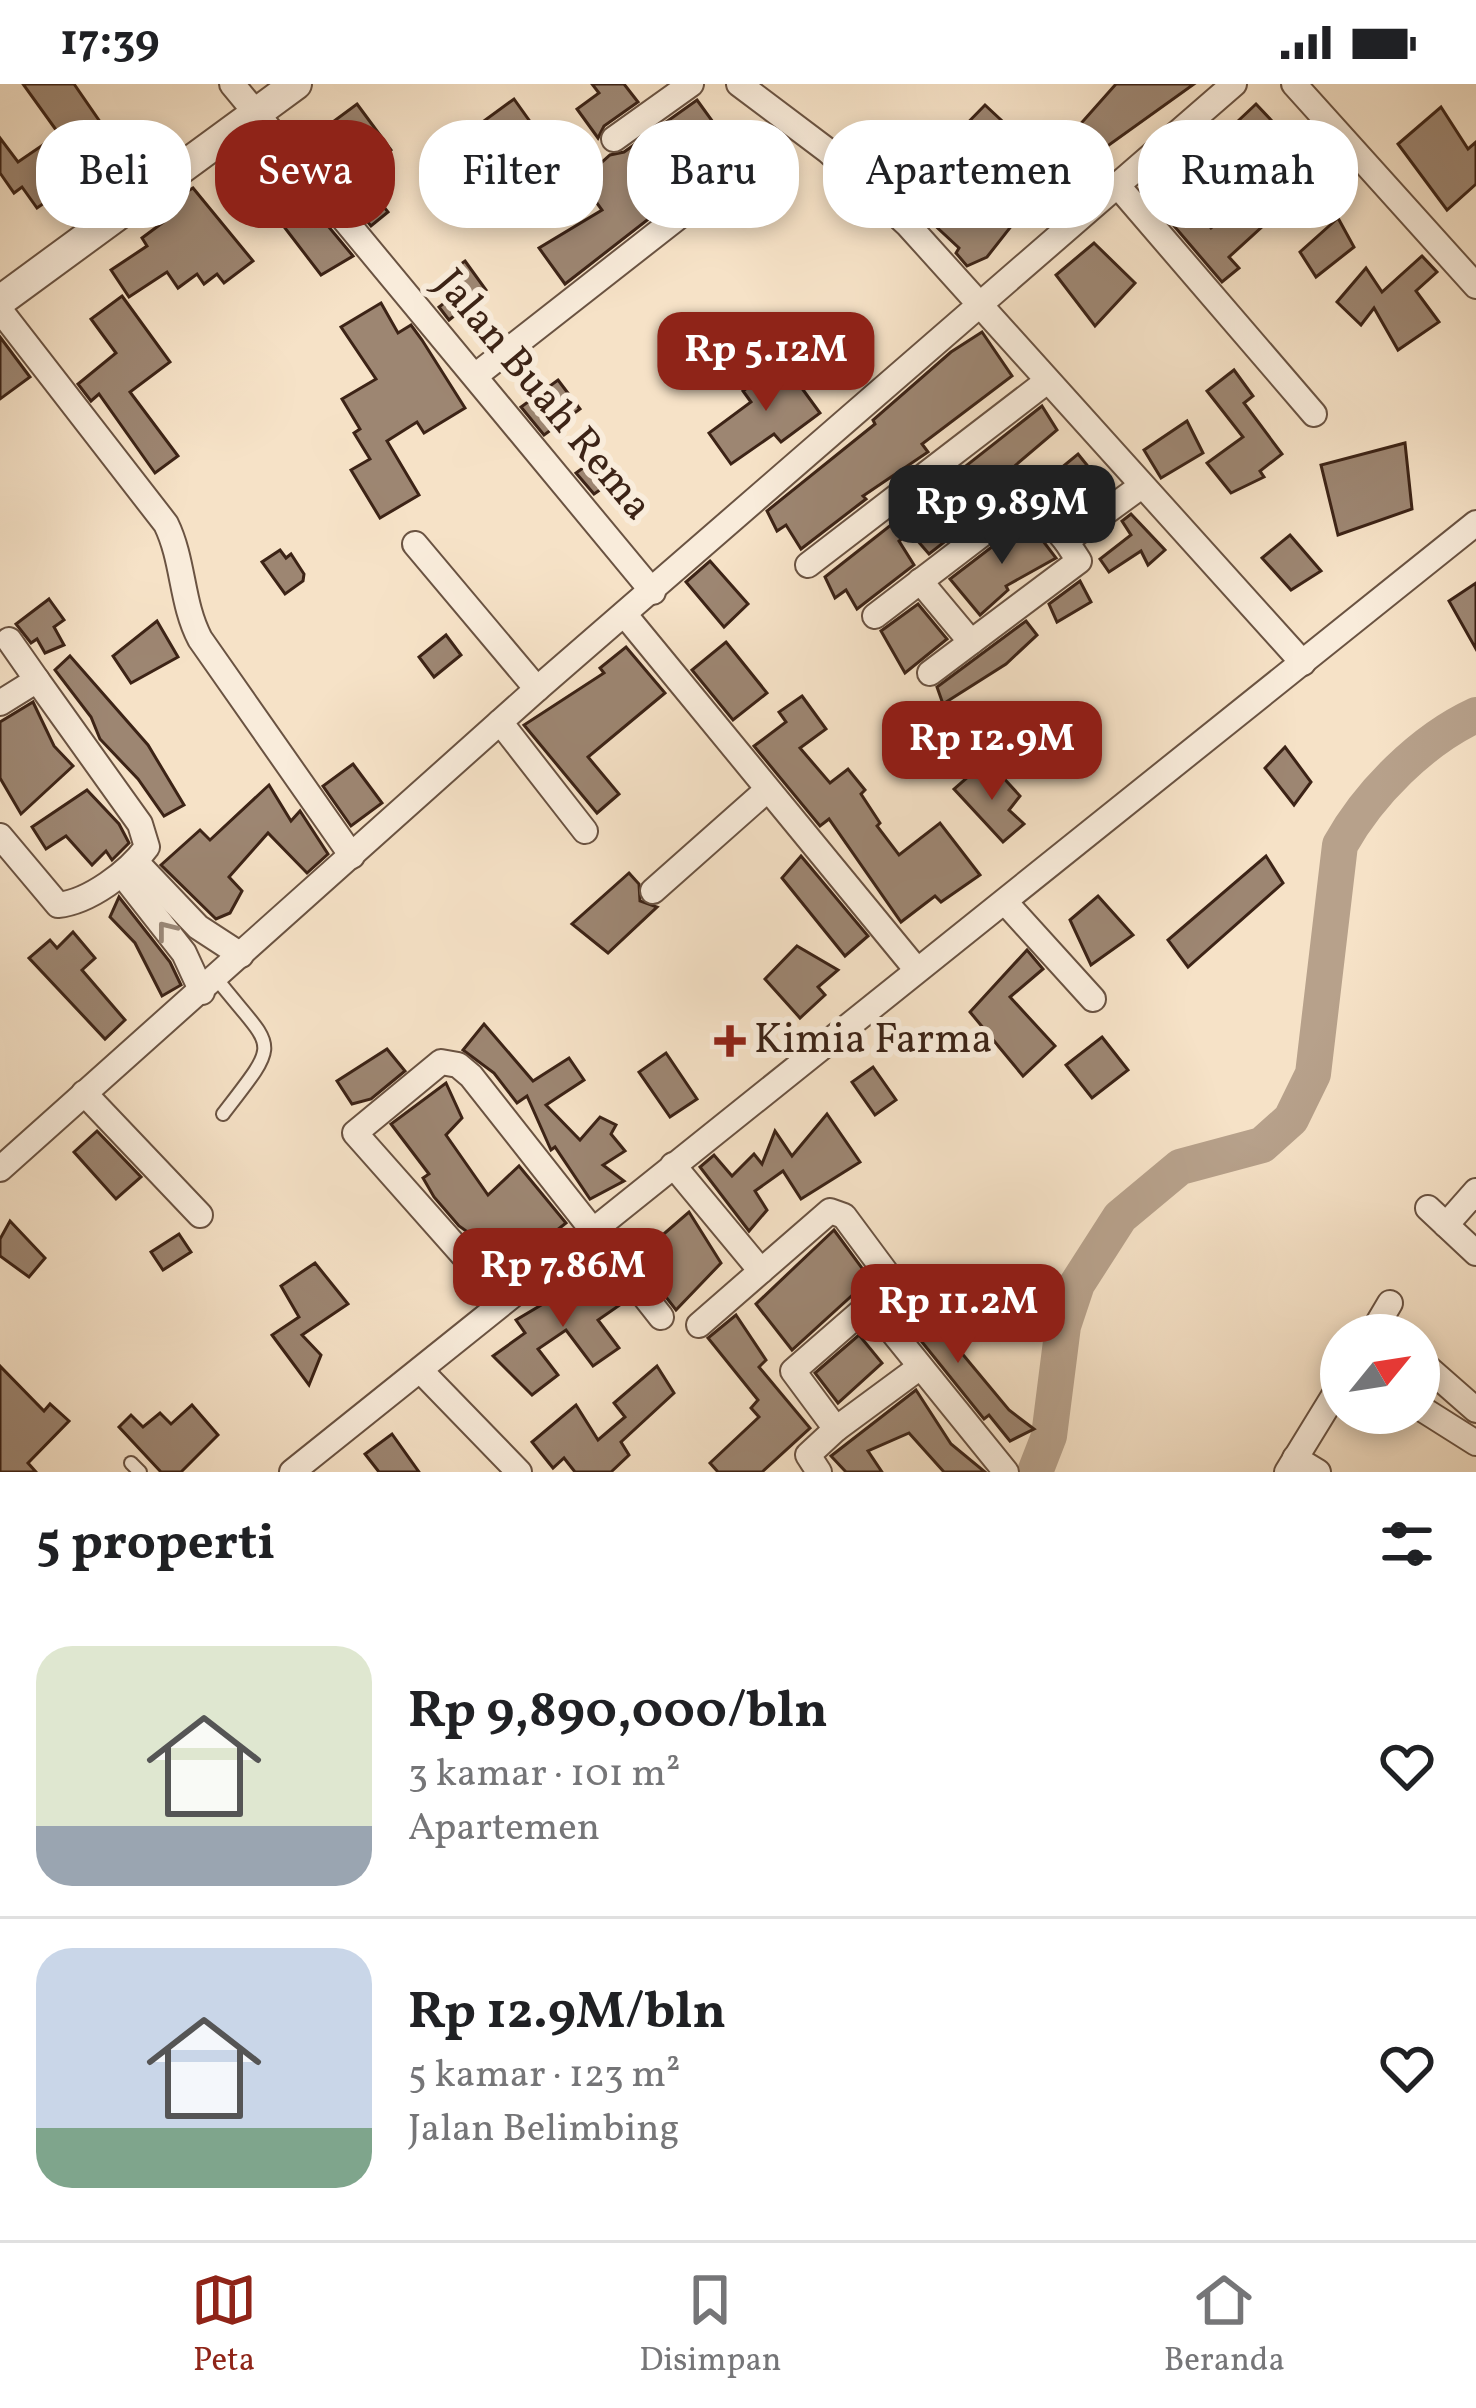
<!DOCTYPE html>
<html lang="id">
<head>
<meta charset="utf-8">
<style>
  body { margin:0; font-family:Vollkorn,serif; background:#f2f2f2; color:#202124; height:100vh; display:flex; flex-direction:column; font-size:45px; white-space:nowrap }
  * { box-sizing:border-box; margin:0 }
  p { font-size:39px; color:#757577 }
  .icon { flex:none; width:66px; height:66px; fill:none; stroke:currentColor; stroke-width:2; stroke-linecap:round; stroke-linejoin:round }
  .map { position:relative; height:1388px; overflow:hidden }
  .side { display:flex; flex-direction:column; background:#fff; flex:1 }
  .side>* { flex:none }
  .guide { position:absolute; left:36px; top:36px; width:1404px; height:108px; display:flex; gap:24px }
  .needle { width:78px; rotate:60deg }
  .controls { position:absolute; left:1320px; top:1230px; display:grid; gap:24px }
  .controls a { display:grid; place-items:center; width:120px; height:120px; border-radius:50%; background:#fff; box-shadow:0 6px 18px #0003; font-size:60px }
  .price { position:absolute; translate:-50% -102px; padding:0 27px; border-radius:24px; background:#8f2418; color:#fff; font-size:39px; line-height:78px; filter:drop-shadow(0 3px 6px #0008) }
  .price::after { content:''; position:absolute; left:50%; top:72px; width:36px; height:27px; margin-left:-18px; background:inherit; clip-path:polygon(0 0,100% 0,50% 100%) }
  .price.selected { background:#222; color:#fff }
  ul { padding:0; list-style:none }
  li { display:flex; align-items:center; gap:36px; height:300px; padding:0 36px }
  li+li { border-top:3px solid #e0e0e0 }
  li span { display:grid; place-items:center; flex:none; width:336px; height:240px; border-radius:36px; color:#555 }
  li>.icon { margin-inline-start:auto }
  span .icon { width:144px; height:144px; fill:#fffc; stroke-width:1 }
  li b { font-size:51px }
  h2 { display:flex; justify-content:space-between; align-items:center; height:144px; padding:0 36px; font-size:51px }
  .pill { padding:0 42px; border-radius:48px; background:#fff; box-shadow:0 6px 18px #0003; font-size:42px; line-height:108px }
  .pill.selected { background:#8f2418; color:#fff }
  .status { display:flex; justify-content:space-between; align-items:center; height:84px; padding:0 60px; background:#fff; direction:ltr }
  .status svg { height:33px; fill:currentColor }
  .tab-bar { display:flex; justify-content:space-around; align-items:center; height:168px; border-top:3px solid #e0e0e0; background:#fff; font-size:33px; color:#757577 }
  .tab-bar a { display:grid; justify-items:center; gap:6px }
  .tab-bar .selected { color:#8f2418 }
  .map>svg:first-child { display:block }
</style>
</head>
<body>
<div class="status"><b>17:39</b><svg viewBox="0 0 49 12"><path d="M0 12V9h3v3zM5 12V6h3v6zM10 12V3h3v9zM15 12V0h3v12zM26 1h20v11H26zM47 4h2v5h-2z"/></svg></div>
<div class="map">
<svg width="1476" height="1388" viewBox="0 0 1476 1388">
  <rect width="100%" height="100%" fill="#f6e2c7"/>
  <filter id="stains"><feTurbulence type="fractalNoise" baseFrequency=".00167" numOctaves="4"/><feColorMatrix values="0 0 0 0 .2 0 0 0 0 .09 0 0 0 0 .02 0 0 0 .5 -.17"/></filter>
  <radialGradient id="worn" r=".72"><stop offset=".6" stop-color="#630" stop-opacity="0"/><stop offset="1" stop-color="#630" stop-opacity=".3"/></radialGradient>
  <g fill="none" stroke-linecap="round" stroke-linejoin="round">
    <path stroke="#b7a18b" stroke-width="36" d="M 1035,1388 L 1049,1352 L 1063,1242 L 1077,1200 L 1120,1133 L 1180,1083 L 1262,1061 L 1291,1035 L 1313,990 L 1340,761 C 1369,709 1422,656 1476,631"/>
  </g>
  <g fill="#9d8672" stroke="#3c2316" stroke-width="3">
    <path d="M 23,0 L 74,0 L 112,55 L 128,42 L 143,62 L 75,111 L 69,102 L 37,124 L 22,103 L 14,109 L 0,89 L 0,54 L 18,78 L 59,50 Z"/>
    <path d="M 592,0 L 624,0 L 638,18 L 604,42 L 598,54 L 577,25 L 599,9 Z"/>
    <path d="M 1116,0 L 1194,0 L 1095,71 L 1076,45 Z"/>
    <path d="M 514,15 L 531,39 L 494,66 L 477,42 Z"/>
    <path d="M 697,16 L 713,38 L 650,78 L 652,82 L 630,98 L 655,130 L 565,200 L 539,164 L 602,126 L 581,97 L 610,71 L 624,68 Z"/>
    <path d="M 357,20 L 391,66 L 358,91 L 388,128 L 371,142 L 303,60 Z"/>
    <path d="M 1256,20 L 1321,89 L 1229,173 L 1239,184 L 1222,198 L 1145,108 L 1166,91 L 1211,144 L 1263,100 L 1220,54 Z"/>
    <path d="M 985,21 L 1029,62 L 1050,109 L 1015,138 L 999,121 L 1006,111 L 988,76 L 971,89 L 946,61 Z"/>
    <path d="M 1441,23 L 1468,65 L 1476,58 L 1476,100 L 1447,126 L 1398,60 Z"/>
    <path d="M 193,104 L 253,177 L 224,199 L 217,190 L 204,200 L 197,190 L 178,204 L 167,188 L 129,213 L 111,186 L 147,162 L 142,154 L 173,131 L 167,124 L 171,117 Z"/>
    <path d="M 303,112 L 353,172 L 321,191 L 285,144 L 290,140 L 281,126 Z"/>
    <path d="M 950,114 L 1013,140 L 987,173 L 967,182 L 956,169 L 959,164 L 929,136 Z"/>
    <path d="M 1338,134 L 1354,163 L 1316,193 L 1300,168 Z"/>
    <path d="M 1094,159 L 1135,199 L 1095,242 L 1056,191 Z"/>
    <path d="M 1422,172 L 1437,188 L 1416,207 L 1439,238 L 1398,266 L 1374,224 L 1361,241 L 1337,218 L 1366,184 L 1382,208 Z"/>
    <path d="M 465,177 L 486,206 L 449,236 L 439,223 L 460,207 L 447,190 Z"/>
    <path d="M 122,212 L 170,278 L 130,308 L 178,372 L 155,389 L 99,310 L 91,317 L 78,300 L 116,269 L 91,235 Z"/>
    <path d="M 381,219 L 398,249 L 411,241 L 422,256 L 465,324 L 424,349 L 417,338 L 387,357 L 419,411 L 380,434 L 351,386 L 370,375 L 354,349 L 360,345 L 342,315 L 376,295 L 341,243 Z"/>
    <path d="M 982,248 L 1012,292 L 922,360 L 928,368 L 863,412 L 866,415 L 801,465 L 786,441 L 777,447 L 767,427 L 875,340 L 873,336 L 951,268 Z"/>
    <path d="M 0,253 L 30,293 L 0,315 Z"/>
    <path d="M 782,277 L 820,329 L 781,358 L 774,350 L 731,380 L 709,349 L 751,318 L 743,307 Z"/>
    <path d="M 1234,286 L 1253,312 L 1244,319 L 1282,370 L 1260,387 L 1264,393 L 1231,409 L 1207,379 L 1243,353 L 1207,307 Z"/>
    <path d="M 558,296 L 580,325 L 544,351 L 521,323 Z"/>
    <path d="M 1042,322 L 1057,346 L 944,442 L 952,452 L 929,470 L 910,448 L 899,457 L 914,481 L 857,525 L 846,506 L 835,514 L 825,493 Z"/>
    <path d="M 1187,337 L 1203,369 L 1161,394 L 1144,366 Z"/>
    <path d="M 1405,359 L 1412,425 L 1338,451 L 1321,381 Z"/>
    <path d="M 602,370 L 619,393 L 594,410 L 576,389 Z"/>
    <path d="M 1078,370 L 1103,401 L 1065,427 L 1044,398 Z"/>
    <path d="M 1131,430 L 1165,466 L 1148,481 L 1141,467 L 1109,488 L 1100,475 L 1131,451 L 1122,437 Z"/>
    <path d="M 1027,436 L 1056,474 L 1006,502 L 1008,506 L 980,531 L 950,495 Z"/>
    <path d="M 1290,451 L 1321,487 L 1291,506 L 1262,474 Z"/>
    <path d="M 280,466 L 286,474 L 291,470 L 304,490 L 303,497 L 285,510 L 262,478 Z"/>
    <path d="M 710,477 L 748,520 L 724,543 L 686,498 Z"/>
    <path d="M 1080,497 L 1091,518 L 1057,538 L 1049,520 Z"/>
    <path d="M 1476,499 L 1476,565 L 1449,517 Z"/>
    <path d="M 49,515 L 64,536 L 54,543 L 64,561 L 45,569 L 37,555 L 31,559 L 16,540 Z"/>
    <path d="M 918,520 L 947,555 L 905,589 L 881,547 Z"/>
    <path d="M 157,537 L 178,573 L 131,599 L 113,572 Z"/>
    <path d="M 1026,537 L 1037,551 L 1006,580 L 943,620 L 937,603 Z"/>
    <path d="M 446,551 L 461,571 L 434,593 L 419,573 Z"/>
    <path d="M 726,558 L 767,609 L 733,636 L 692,586 Z"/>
    <path d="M 626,563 L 665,609 L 588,673 L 619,710 L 597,729 L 524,641 L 604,589 L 600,584 Z"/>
    <path d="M 70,572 L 148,661 L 184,721 L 164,732 L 138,695 L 100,655 L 91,633 L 55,586 Z"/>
    <path d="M 802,612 L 826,645 L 800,664 L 830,699 L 848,685 L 865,706 L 861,710 L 880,739 L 877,742 L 899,771 L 940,739 L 980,791 L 941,818 L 935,812 L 901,838 L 829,735 L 820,742 L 754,662 L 786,638 L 779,628 Z"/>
    <path d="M 33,618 L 54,662 L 73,682 L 21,730 L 0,694 L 0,638 Z"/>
    <path d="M 1285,663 L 1311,698 L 1294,721 L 1265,684 Z"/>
    <path d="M 353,680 L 382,719 L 351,742 L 323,702 Z"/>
    <path d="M 978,684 L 989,702 L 999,689 L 1020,712 L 1009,726 L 1024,740 L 1003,758 L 954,705 Z"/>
    <path d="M 269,701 L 291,737 L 300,727 L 328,770 L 307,789 L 268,749 L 229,793 L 242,807 L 230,829 L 216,835 L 161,781 L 200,746 L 210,756 Z"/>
    <path d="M 87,706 L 119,740 L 129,759 L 112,776 L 106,767 L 92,781 L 66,752 L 46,765 L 32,743 Z"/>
    <path d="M 801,772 L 868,852 L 845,872 L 782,794 Z"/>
    <path d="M 1266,772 L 1283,799 L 1188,883 L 1168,856 Z"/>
    <path d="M 629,789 L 639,800 L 640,817 L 657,823 L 608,869 L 572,840 Z"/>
    <path d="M 1098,812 L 1133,851 L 1091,881 L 1070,836 Z"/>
    <path d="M 119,813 L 170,878 L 181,901 L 162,912 L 135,859 L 110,833 Z"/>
    <path d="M 73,848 L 95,874 L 82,886 L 125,936 L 105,955 L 29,874 L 50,856 L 57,864 Z"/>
    <path d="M 797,862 L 838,886 L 818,903 L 825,911 L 800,934 L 765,895 Z"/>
    <path d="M 1027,866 L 1043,885 L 1010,913 L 1055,962 L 1023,992 L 970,928 Z"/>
    <path d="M 484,940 L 533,997 L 569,974 L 584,996 L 546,1021 L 580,1056 L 600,1033 L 616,1041 L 611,1050 L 625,1067 L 603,1081 L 624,1097 L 590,1115 L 555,1063 L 551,1066 L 527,1012 L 517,1019 L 494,989 L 463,966 Z"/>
    <path d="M 1102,953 L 1128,986 L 1092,1014 L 1066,981 Z"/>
    <path d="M 387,965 L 405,987 L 371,1015 L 352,1020 L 337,997 Z"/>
    <path d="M 666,969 L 697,1015 L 670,1033 L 639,988 Z"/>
    <path d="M 873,983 L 896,1016 L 875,1031 L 852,998 Z"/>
    <path d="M 446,999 L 462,1034 L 446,1051 L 488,1111 L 519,1082 L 566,1139 L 508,1185 L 480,1152 L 476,1154 L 459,1142 L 434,1113 L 423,1094 L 429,1090 L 391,1040 Z"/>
    <path d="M 827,1030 L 860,1078 L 801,1115 L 783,1087 L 755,1107 L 767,1126 L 749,1147 L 700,1083 L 714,1071 L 732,1092 L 754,1070 L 762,1080 L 775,1047 L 792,1072 Z"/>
    <path d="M 97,1047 L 141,1093 L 116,1115 L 74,1068 Z"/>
    <path d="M 689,1128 L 721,1179 L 676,1226 L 636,1174 Z"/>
    <path d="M 10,1137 L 45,1174 L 29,1193 L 0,1172 L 0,1155 Z"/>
    <path d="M 834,1146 L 870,1195 L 792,1266 L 756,1220 Z"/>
    <path d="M 179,1150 L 191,1168 L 163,1186 L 151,1168 Z"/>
    <path d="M 315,1179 L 348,1220 L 302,1251 L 321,1271 L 309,1301 L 272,1251 L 299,1233 L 281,1202 Z"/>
    <path d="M 602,1185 L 627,1216 L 598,1236 L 619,1264 L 593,1282 L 566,1246 L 538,1265 L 558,1291 L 532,1311 L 493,1272 L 525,1249 L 516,1236 Z"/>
    <path d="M 905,1201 L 1009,1326 L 1034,1345 L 1010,1357 L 989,1331 L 984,1335 L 893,1222 Z"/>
    <path d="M 736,1231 L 766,1276 L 759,1283 L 810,1344 L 762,1388 L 718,1388 L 710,1379 L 759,1333 L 751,1324 L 758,1316 L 708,1254 Z"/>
    <path d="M 859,1251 L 882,1279 L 838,1319 L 815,1289 Z"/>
    <path d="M 0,1282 L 44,1327 L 50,1320 L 69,1337 L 28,1379 L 36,1388 L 0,1388 Z"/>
    <path d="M 657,1282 L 674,1309 L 621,1358 L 629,1371 L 611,1388 L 575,1388 L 564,1374 L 553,1384 L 532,1358 L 576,1321 L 598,1356 L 625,1333 L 614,1319 Z"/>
    <path d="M 916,1306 L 951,1360 L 985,1388 L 944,1388 L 909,1349 L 868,1367 L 882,1388 L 846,1388 L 831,1372 Z"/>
    <path d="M 192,1321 L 218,1351 L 181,1388 L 161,1388 L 119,1343 L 131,1331 L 143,1343 L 160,1329 L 171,1340 Z"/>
    <path d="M 392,1350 L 419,1388 L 379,1388 L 365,1370 Z"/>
  </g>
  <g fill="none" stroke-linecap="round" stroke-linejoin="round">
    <defs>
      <g id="service">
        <path d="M 216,894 C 275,969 283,952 223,1030"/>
        <path d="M 131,1379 L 140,1388"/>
      </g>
      <g id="minor">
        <path d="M 232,0 L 653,508"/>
        <path d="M 739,0 L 828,67 L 908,141 L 1303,579"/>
        <path d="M 1294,0 L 1476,202"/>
        <path d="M 614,55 L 691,0"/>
        <path d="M 1118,102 L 1314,330"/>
        <path d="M 0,226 L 166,440 C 184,477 181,519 200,555 L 352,772"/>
        <path d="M 475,292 L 682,130"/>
        <path d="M 415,460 L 537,605"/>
        <path d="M 808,481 L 1046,298"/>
        <path d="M 920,497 L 971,558"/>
        <path d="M 625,531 L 916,885"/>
        <path d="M 875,532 L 1024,418 L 1033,417 L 1066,457"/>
        <path d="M 9,556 L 37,596"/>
        <path d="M 930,589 L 1079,477 L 1066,457 L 1140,403"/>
        <path d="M 0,619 L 37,596 L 140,740 L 147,763 C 129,788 89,818 58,821 L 0,752"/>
        <path d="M 500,638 L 585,747"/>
        <path d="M 136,778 L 198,843 L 241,871"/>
        <path d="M 122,790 L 184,869 L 202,908"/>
        <path d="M 653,807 L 767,706"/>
        <path d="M 1005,818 L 1093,915"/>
        <path d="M 84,1009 L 200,1131"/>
        <path d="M 673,1081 L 761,1187 L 830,1127 L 844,1132 L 890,1194 L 886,1206 L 870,1220 L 1006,1388"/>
        <path d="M 0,1085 L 537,605 L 1234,0"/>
        <path d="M 1428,1124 L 1476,1169"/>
        <path d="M 1446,1141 L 1476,1107"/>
        <path d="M 503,1216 L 355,1049 L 441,978 L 458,981 L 471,992 L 661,1233"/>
        <path d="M 699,1241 L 761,1187"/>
        <path d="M 1371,1251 L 1390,1219"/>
        <path d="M 1419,1276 L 1476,1326"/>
        <path d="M 421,1287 L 519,1388"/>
        <path d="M 1419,1323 L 1476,1359"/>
        <path d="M 836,1345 L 920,1283"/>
        <path d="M 1295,1374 L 1318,1388"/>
        <path d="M 292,1388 L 1476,439"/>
        <path d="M 819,1388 L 808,1371 L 836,1345 L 793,1287 L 870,1220"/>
        <path d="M 1287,1388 L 1341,1300"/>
      </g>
      <path id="tertiary" d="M 0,217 L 296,0"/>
    </defs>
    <use href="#service" stroke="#6a5342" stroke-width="16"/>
    <use href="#minor" stroke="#6a5342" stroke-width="28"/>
    <use href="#tertiary" stroke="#6a5342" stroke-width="34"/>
    <use href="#service" stroke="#f9ecdb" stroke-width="12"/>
    <use href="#minor" stroke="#f9ecdb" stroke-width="24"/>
    <use href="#tertiary" stroke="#f9ecdb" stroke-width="30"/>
  </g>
  <defs><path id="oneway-chevron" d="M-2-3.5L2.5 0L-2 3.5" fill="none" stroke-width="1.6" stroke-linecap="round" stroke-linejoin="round" transform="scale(3)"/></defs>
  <use stroke="#9a8878" href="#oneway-chevron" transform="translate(166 846) rotate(-128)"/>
  <path fill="#8f2418" stroke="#f9ecdb" stroke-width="4.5" d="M724 939h12v12h12v12h-12v12h-12v-12h-12v-12h12z"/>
  <g text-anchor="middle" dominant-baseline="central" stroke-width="12" stroke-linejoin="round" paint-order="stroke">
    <g font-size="42" fill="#3c2316" stroke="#f9ecdb">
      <text transform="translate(542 312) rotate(50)">Jalan Buah Rema</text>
    </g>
    <g font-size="42" fill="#3c2316" stroke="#f9ecdb" text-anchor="start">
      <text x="754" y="957">Kimia Farma</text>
    </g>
  </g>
  <rect width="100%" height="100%" filter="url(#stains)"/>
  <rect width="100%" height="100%" fill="url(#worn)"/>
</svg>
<div class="controls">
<a><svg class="needle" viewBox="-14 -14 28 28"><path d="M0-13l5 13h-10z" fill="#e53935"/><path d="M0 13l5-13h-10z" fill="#757577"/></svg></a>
</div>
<b class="price" style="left:766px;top:330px">Rp 5.12M</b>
<b class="price selected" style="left:1002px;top:483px">Rp 9.89M</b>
<b class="price" style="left:992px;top:719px">Rp 12.9M</b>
<b class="price" style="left:563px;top:1246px">Rp 7.86M</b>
<b class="price" style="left:958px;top:1282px">Rp 11.2M</b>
<div class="guide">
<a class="pill">Beli</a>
<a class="pill selected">Sewa</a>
<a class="pill">Filter</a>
<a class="pill">Baru</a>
<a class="pill">Apartemen</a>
<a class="pill">Rumah</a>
</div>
</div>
<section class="side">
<h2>5 properti<svg class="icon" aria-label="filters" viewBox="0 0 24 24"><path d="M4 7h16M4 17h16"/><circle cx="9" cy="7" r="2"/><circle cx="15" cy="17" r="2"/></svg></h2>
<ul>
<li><span style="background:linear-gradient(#dfe7d0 75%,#9aa5b1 0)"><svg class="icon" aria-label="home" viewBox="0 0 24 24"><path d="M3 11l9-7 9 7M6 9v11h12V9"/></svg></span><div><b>Rp 9,890,000/bln</b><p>3 kamar · 101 m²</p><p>Apartemen</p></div><svg class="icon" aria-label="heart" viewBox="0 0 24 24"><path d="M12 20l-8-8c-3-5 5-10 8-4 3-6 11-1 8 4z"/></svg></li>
<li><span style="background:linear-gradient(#c9d6e8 75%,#7fa58c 0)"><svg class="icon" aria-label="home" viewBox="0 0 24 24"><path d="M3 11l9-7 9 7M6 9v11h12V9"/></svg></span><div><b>Rp 12.9M/bln</b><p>5 kamar · 123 m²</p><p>Jalan Belimbing</p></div><svg class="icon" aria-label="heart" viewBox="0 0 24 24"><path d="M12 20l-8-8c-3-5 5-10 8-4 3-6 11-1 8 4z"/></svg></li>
</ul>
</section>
<nav class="tab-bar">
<a class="selected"><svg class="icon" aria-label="map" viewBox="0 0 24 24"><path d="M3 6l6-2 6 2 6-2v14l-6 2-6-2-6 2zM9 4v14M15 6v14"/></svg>Peta</a>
<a><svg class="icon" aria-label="saved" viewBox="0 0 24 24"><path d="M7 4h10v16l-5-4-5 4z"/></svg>Disimpan</a>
<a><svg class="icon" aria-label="home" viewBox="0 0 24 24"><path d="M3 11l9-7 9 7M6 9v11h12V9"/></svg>Beranda</a>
</nav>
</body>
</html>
